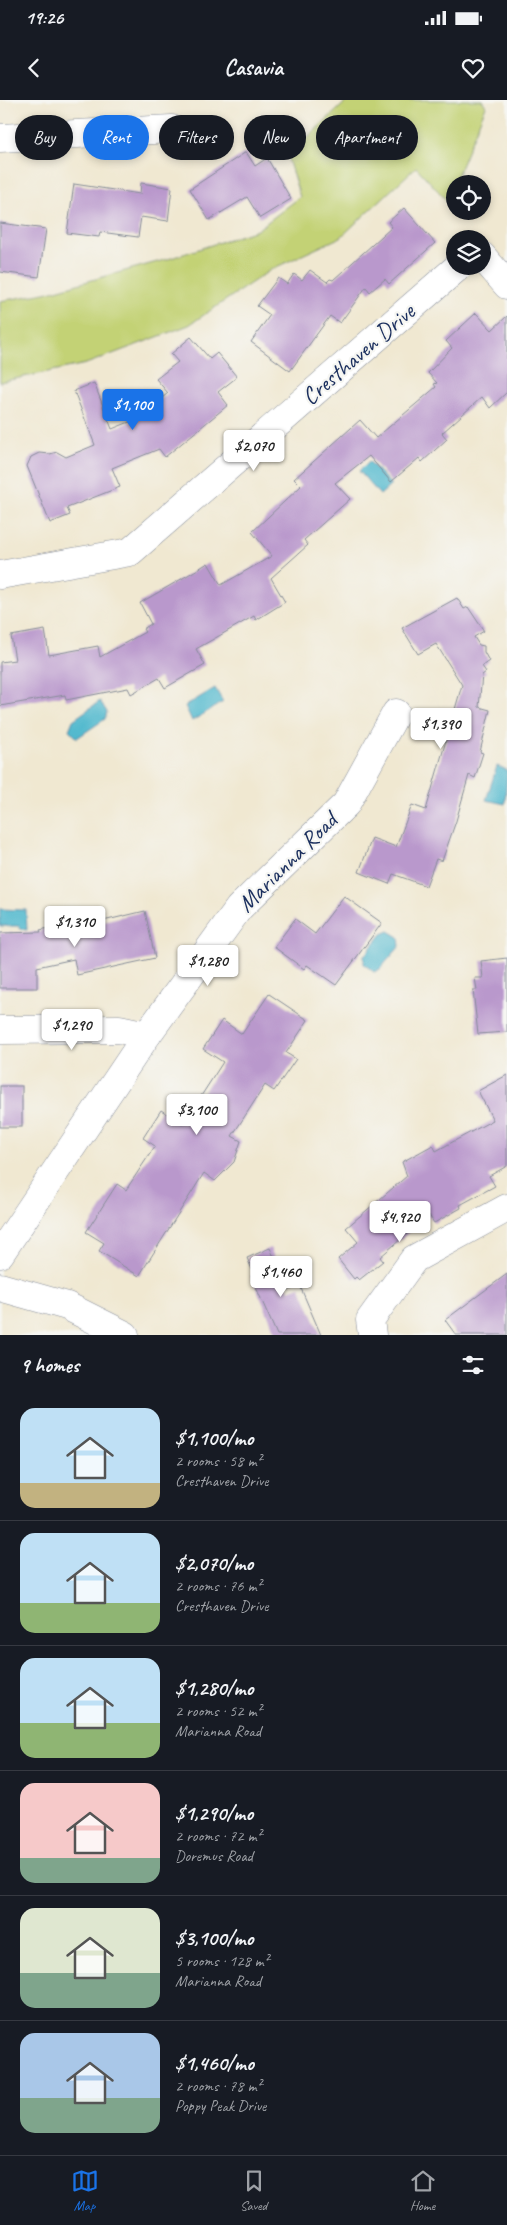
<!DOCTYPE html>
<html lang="en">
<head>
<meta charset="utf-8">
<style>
  body { margin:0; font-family:Caveat,sans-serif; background:#20242c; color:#f1f3f6; height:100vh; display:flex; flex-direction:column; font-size:19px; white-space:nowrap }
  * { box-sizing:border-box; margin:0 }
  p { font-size:16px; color:#9ea1a6 }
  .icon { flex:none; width:28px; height:28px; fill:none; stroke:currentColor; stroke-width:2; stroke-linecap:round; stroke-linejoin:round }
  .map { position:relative; height:1235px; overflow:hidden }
  .sheet { display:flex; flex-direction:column; background:#171b24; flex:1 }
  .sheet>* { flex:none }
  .banner { position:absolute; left:15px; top:15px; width:478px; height:45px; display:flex; gap:10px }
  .fabs { position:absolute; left:446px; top:75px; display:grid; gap:10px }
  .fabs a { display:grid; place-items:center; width:45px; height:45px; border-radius:50%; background:#171b24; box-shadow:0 2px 8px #0003; font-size:25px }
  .price { position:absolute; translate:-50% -42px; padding:0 11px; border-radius:5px; background:#fff; color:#222; font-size:16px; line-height:32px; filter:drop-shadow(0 1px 2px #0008) }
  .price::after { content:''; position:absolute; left:50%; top:30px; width:15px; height:11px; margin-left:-8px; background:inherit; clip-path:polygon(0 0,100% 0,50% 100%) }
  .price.current { background:#1a73e8; color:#fff }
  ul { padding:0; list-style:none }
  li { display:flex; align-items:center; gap:15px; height:125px; padding:0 20px }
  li+li { border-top:1px solid #363941 }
  li span { display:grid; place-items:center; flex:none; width:140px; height:100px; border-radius:15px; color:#555 }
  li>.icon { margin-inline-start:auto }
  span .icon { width:60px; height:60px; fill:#fffc; stroke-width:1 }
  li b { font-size:21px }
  h2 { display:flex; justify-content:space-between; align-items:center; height:60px; padding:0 20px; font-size:21px }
  .pill { padding:0 18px; border-radius:22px; background:#171b24; box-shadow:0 2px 8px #0003; font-size:18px; line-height:45px }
  .pill.current { background:#1a73e8; color:#fff }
  .status { display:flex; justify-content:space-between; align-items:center; height:35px; padding:0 25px; background:#171b24; direction:ltr }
  .status svg { height:14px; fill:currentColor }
  header { display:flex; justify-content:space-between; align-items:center; height:65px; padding:0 20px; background:#171b24; font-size:22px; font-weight:800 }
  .tabs { display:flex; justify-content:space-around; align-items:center; height:70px; border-top:1px solid #363941; background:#171b24; font-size:14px; color:#9ea1a6 }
  .tabs a { display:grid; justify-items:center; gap:2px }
  .tabs .current { color:#1a73e8 }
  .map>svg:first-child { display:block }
</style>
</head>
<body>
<div class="status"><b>19:26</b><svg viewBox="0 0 49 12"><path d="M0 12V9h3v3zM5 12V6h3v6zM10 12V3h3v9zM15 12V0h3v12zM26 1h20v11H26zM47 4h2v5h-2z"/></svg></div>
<header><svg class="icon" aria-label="back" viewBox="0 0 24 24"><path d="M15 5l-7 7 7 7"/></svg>Casavia<svg class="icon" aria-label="heart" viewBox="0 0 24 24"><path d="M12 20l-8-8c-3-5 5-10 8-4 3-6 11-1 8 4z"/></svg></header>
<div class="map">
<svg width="507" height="1235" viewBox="0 0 507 1235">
  <rect width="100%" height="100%" fill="#f6f6f2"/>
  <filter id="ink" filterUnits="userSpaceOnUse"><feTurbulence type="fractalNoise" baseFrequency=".02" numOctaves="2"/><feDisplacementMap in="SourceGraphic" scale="10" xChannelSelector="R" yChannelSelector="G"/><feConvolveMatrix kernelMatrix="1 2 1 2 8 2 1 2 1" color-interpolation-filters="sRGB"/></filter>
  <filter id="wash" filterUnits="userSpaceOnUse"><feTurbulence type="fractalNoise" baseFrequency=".0096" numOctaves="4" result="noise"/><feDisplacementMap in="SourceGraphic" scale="20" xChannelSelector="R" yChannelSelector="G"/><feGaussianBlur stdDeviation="1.12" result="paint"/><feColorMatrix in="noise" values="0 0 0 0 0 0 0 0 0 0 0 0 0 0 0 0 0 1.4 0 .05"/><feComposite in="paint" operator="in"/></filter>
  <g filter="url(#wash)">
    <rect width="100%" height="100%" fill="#f0e8d1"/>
    <path fill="#c3d275" stroke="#6f806a" d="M 348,0 L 482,0 L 486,6 L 457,76 L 450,104 L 416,67 L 341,137 L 272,169 L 189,225 L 86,264 L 0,282 L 0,201 L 45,193 L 168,159 L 257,130 L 300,97 L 287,56 Z"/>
    <g fill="#50b8cd" stroke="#367496">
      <path d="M 369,361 L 391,385 L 380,395 L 359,371 Z"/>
      <path d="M 215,588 L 223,602 L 192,621 L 185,606 Z"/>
      <path d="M 100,601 L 107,612 L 105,619 L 77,638 L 69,630 L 73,620 Z"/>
      <path d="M 497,666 L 507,670 L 505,704 L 486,700 Z"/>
      <path d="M 0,809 L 26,810 L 27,830 L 20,829 L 19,826 L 0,826 Z"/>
      <path d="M 389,831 L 399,837 L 400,846 L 380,869 L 374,872 L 364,864 L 364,856 L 382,834 Z"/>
    </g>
    <g id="blocks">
      <g fill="#b998cc">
        <path d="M 246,52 L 255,66 L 267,58 L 291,99 L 260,118 L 247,97 L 209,120 L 190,89 Z"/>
        <path d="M 141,83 L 172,88 L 168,121 L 141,117 L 138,137 L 100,132 L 99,137 L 67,133 L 74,84 L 140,94 Z"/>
        <path d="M 404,108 L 435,143 L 389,184 L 385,179 L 370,192 L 366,187 L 340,223 L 330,216 L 290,271 L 251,242 L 270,215 L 257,206 L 278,178 L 287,184 L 294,174 L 302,180 L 310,170 L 327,182 L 330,179 L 333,180 L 392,127 L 388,122 Z"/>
        <path d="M 0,123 L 46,129 L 39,177 L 0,172 Z"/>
        <path d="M 476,213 L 492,230 L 507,216 L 507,292 L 490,308 L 482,297 L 442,333 L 447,339 L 422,362 L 419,358 L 391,382 L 369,356 L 335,383 L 350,399 L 304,440 L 308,445 L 271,478 L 285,502 L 256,520 L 254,516 L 196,549 L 205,565 L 165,588 L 159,578 L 131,594 L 128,588 L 66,600 L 65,595 L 0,606 L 0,562 L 15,560 L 11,536 L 45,530 L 49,555 L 98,546 L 100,557 L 145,532 L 143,529 L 151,524 L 140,503 L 178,481 L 208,463 L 221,485 L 272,456 L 252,432 L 301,386 L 294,379 L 360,320 L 376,338 L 436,287 L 434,284 L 437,283 L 428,273 L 452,248 L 446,241 Z"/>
        <path d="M 191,237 L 210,259 L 217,253 L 237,277 L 218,292 L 228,305 L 165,357 L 159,349 L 112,368 L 120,387 L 67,408 L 70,415 L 50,423 L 27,366 L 31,357 L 39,353 L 50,354 L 57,352 L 66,357 L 95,345 L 74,291 L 94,283 L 112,329 L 137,319 L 168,293 L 156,279 L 178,262 L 171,254 Z"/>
        <path d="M 457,498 L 464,509 L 468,507 L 484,531 L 474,537 L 479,545 L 484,546 L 484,552 L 489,561 L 482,566 L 486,572 L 482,575 L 479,607 L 490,610 L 480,652 L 483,653 L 475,678 L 469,675 L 456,721 L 442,761 L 436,759 L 426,786 L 393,774 L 389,784 L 359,772 L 372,738 L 396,747 L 412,705 L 426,710 L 462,585 L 436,544 L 418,554 L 402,528 Z"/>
        <path d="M 344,796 L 382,823 L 336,885 L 307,865 L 304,869 L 274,847 L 295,819 L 315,834 Z"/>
        <path d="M 145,811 L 155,858 L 77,875 L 74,859 L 37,867 L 37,888 L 0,888 L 0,833 L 41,832 L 40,830 L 103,816 L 103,821 Z"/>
        <path d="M 507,858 L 507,932 L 478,934 L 473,890 L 477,890 L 475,878 L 483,878 L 481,861 Z"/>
        <path d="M 269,894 L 308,920 L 286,953 L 296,959 L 274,991 L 265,985 L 232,1036 L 241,1041 L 234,1062 L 215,1081 L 204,1073 L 139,1176 L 99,1151 L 104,1143 L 86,1132 L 117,1084 L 126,1090 L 155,1046 L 143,1038 L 161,1010 L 183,1024 L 223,962 L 203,949 L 222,920 L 242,934 Z"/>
        <path d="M 507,975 L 507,1066 L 489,1076 L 495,1086 L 460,1105 L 461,1108 L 434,1123 L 429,1115 L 380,1157 L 383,1161 L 359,1180 L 356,1177 L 354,1179 L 338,1159 L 358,1142 L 346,1128 L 407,1076 L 402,1062 L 433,1045 L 436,1051 L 493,1020 L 478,991 Z"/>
        <rect x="0" y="986" width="22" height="41"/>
        <path d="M 270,1148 L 289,1190 L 300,1186 L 321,1235 L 277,1235 L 251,1176 L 254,1174 L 247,1158 Z"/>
        <path d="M 507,1174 L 507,1235 L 456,1235 L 445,1220 Z"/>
      </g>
    </g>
  </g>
  <g filter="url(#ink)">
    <use href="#blocks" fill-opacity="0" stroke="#868c98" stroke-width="1"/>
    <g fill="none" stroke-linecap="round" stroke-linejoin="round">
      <defs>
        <g id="minor">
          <path d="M 0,38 L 172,29"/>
          <path d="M 482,156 L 507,185"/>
          <path d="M 0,475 L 130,452 L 459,166"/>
          <path d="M 0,930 L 119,929 L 147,935"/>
          <path d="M 0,1154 L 147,935 L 239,808 L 346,704 L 396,613"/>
          <path d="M 0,1187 L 67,1206 L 125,1235"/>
          <path d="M 372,1235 L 370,1220 L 414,1159 L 507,1108"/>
        </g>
      </defs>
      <use href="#minor" stroke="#868c98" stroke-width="29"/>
      <use href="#minor" stroke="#fff" stroke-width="28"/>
    </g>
  </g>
  <g text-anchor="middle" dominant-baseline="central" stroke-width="4.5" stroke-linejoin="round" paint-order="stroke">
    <g font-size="24" fill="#1b2f5e" stroke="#f6f6f2">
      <text transform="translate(358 254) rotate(-41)">Cresthaven Drive</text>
      <text transform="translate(287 762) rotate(-45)">Marianna Road</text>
    </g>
  </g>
</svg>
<div class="fabs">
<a><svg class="icon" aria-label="locate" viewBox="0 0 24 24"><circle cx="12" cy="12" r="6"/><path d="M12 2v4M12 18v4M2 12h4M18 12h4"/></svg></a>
<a><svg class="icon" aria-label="layers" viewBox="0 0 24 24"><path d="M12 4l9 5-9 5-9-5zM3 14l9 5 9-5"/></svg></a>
</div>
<b class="price current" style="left:133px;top:331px">$1,100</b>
<b class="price" style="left:254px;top:372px">$2,070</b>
<b class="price" style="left:441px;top:650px">$1,390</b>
<b class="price" style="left:75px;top:848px">$1,310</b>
<b class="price" style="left:208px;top:887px">$1,280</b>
<b class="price" style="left:72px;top:951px">$1,290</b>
<b class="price" style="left:197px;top:1036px">$3,100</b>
<b class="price" style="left:400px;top:1143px">$4,920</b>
<b class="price" style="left:281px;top:1198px">$1,460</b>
<div class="banner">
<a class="pill">Buy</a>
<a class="pill current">Rent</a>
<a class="pill">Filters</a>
<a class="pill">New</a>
<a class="pill">Apartment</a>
</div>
</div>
<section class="sheet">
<h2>9 homes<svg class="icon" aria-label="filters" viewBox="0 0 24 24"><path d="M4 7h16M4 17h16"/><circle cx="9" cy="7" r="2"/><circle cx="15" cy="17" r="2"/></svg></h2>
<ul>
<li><span style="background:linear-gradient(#bfe0f5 75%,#c2b280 0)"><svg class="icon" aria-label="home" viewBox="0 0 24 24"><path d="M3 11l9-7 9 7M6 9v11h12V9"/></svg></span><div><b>$1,100/mo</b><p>2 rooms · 58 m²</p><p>Cresthaven Drive</p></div></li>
<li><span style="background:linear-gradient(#bfe0f5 70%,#8fb573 0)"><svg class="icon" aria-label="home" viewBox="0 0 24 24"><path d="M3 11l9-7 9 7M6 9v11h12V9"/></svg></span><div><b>$2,070/mo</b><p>2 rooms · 76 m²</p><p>Cresthaven Drive</p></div></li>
<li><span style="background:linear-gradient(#bfe0f5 65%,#8fb573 0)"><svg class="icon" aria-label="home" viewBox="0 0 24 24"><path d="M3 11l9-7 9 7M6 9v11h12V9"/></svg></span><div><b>$1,280/mo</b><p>2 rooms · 52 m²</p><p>Marianna Road</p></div></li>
<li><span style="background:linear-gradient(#f6c9c9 75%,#7fa58c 0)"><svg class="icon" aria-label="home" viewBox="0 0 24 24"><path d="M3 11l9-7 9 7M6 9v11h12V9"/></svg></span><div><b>$1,290/mo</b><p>2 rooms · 72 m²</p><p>Doremus Road</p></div></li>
<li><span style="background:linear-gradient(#dfe7d0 65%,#7fa58c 0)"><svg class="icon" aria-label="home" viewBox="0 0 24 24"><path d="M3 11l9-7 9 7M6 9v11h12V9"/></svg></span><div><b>$3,100/mo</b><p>5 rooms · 128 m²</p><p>Marianna Road</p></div></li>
<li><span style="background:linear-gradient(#a9c7e8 65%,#7fa58c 0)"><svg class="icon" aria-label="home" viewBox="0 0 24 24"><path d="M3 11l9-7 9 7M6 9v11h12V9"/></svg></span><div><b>$1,460/mo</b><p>2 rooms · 78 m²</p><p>Poppy Peak Drive</p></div></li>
</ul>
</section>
<nav class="tabs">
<a class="current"><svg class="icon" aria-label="map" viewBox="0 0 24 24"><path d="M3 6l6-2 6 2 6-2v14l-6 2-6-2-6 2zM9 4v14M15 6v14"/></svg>Map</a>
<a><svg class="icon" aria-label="saved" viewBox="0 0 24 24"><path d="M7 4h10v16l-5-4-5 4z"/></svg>Saved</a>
<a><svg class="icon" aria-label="home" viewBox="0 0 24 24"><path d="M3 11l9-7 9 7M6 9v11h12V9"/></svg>Home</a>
</nav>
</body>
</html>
